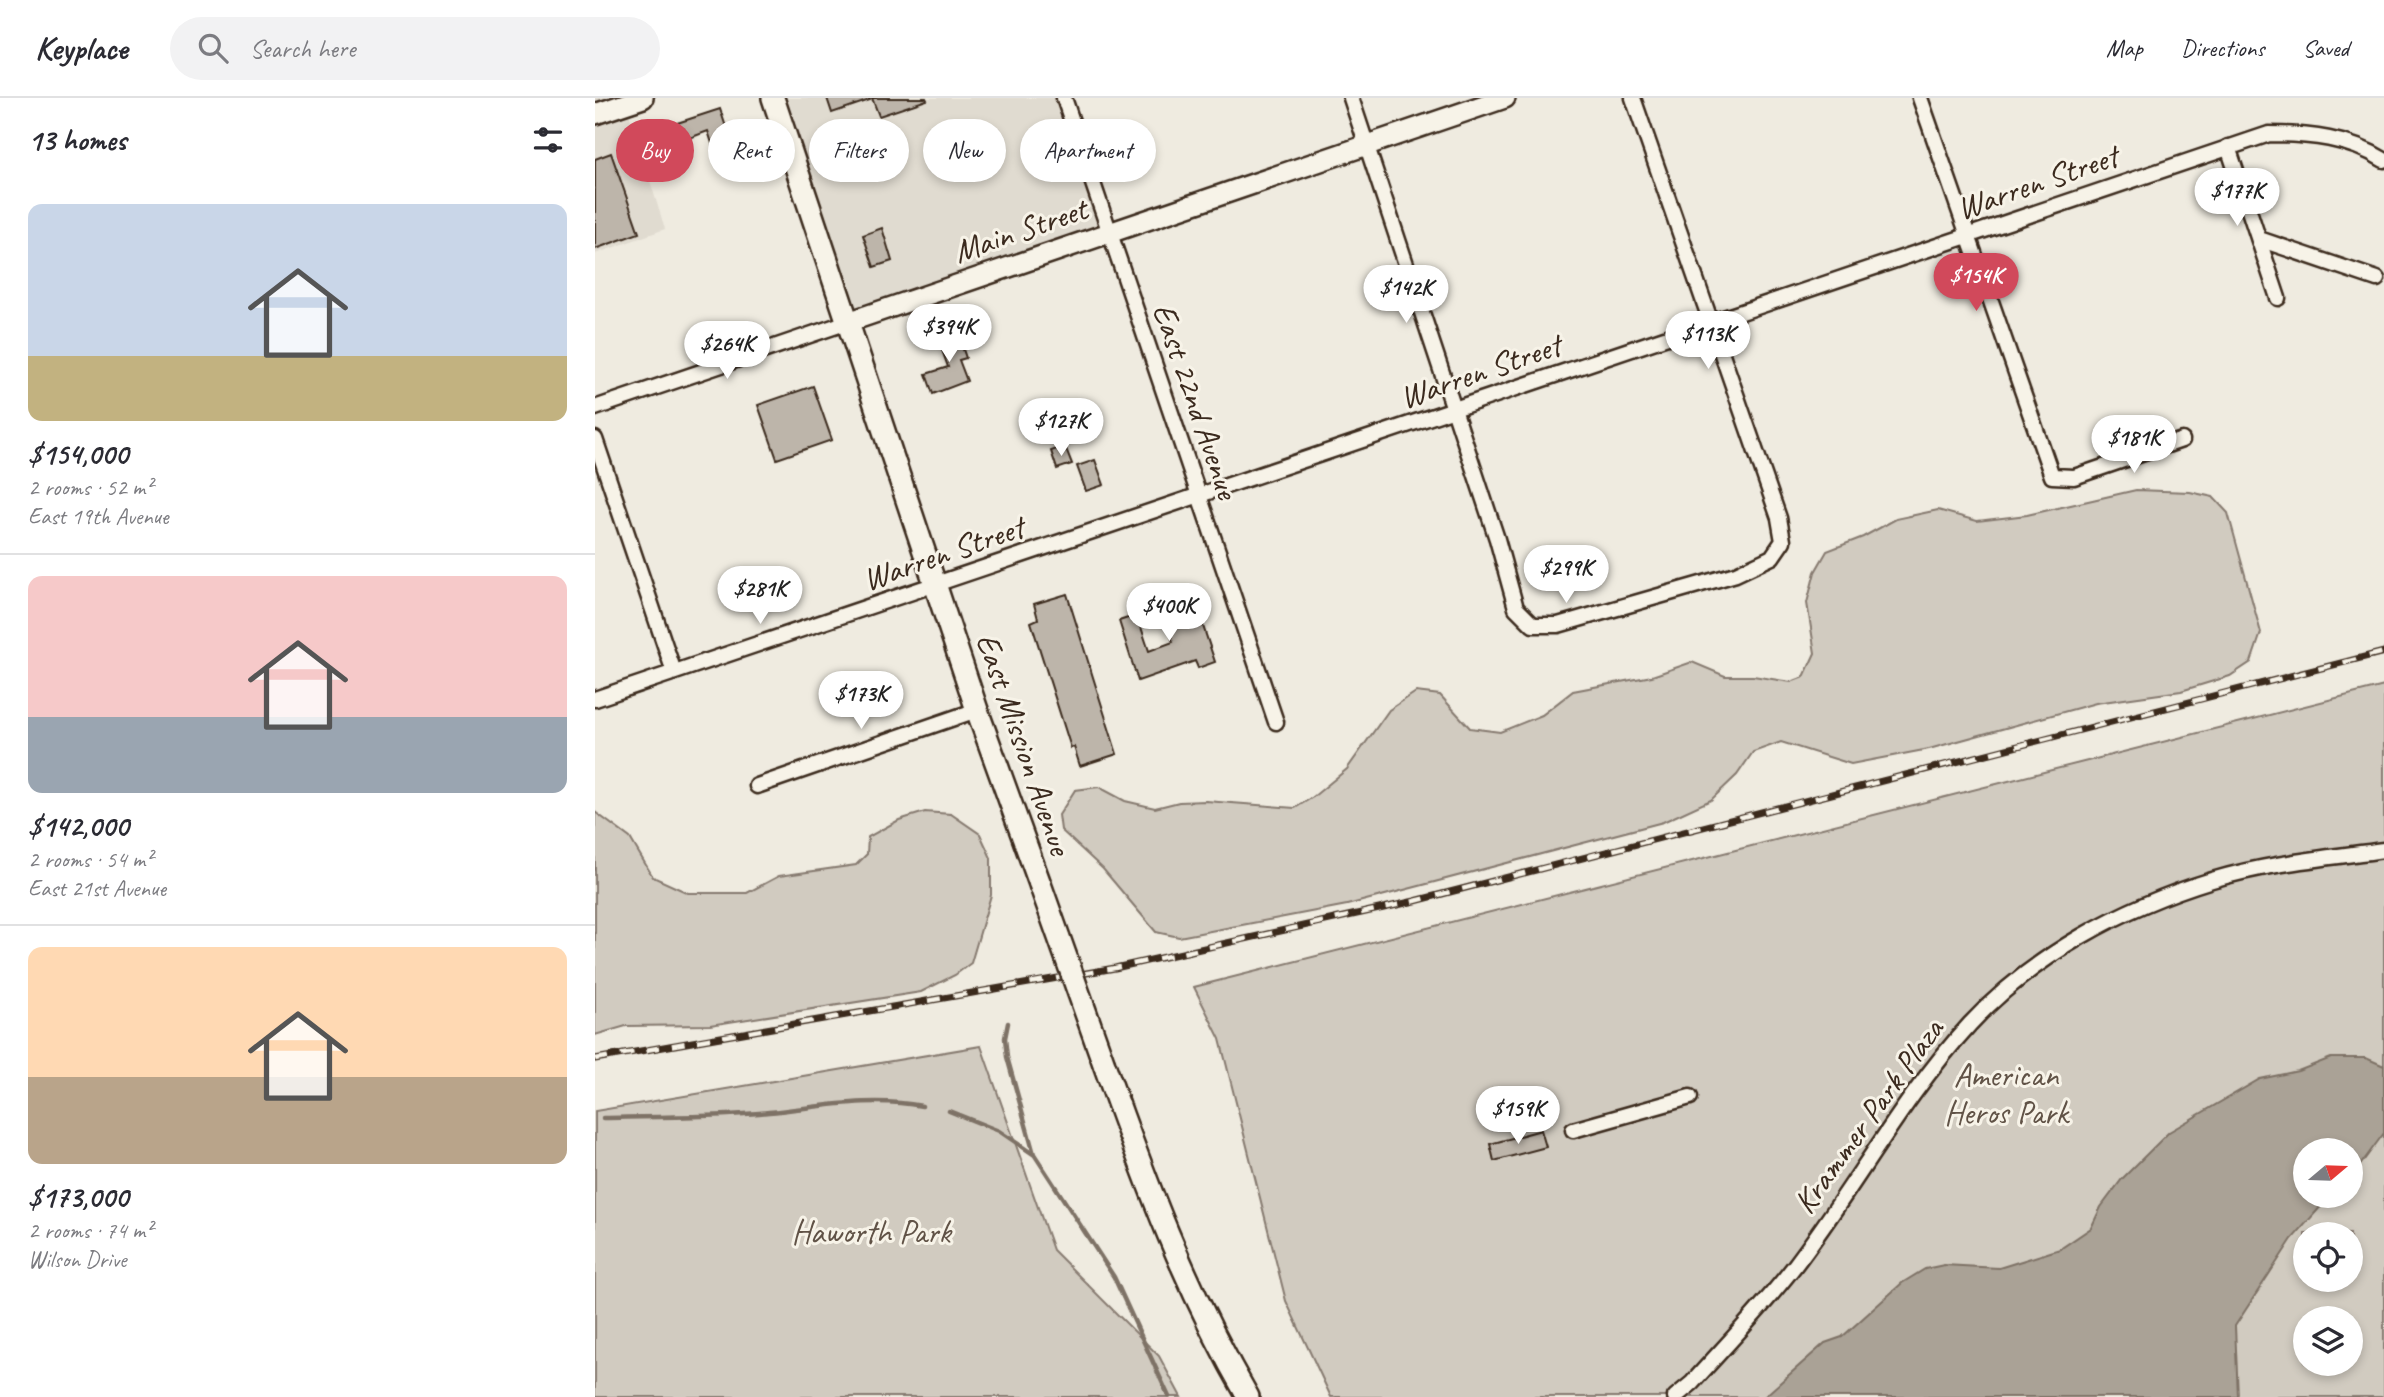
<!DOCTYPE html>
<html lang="en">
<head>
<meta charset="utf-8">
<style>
  body { margin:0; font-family:Caveat,sans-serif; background:#f2f2f3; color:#2b2b33; height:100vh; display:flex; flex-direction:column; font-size:26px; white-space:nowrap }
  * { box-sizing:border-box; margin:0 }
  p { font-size:23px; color:#7c7c81 }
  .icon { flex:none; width:38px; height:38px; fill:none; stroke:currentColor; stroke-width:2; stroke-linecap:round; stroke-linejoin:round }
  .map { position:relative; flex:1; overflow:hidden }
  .sheet { display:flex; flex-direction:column; background:#fff; width:595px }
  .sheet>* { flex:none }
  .hud { position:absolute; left:21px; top:21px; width:665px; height:63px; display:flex; gap:14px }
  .needle { width:46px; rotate:71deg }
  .fabs { position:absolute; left:1698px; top:1040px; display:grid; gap:14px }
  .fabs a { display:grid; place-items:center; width:70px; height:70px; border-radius:50%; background:#fff; box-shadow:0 4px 10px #0003; font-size:35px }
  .price { position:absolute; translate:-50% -60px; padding:0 16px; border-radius:24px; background:#fff; color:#222; font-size:23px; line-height:46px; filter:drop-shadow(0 2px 4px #0008) }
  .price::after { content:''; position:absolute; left:50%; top:42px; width:21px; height:16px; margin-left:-10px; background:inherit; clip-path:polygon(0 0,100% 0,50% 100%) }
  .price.current { background:#d1495b; color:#fff }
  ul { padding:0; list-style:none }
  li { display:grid; align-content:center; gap:14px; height:371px; padding:0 28px }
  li+li { border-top:2px solid #e1e1e2 }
  li span { display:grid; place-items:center; height:217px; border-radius:14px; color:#555 }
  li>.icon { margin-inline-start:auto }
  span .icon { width:126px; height:126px; fill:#fffc; stroke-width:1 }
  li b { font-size:30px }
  h2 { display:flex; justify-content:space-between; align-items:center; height:84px; padding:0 28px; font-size:30px }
  .tag { padding:0 24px; border-radius:32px; background:#fff; box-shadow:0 4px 10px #0003; font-size:24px; line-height:63px }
  .tag.current { background:#d1495b; color:#fff }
  header { display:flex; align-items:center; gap:42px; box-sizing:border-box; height:98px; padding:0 35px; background:#fff; border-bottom:2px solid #e1e1e2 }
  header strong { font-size:33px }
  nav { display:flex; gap:38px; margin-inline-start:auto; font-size:24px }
  .search { width:490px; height:63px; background:#f2f2f3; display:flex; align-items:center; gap:18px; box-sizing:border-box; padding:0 24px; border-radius:38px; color:#7c7c81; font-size:26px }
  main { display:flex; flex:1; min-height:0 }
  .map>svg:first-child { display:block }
</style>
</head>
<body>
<header>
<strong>Keyplace</strong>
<div class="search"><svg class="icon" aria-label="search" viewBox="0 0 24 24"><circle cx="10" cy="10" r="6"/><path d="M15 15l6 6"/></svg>Search here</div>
<nav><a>Map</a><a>Directions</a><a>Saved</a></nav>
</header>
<main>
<section class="sheet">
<h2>13 homes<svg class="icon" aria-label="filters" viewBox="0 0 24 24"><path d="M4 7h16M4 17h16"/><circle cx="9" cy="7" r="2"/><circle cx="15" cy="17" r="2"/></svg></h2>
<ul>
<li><span style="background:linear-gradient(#c9d6e8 70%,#c2b280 0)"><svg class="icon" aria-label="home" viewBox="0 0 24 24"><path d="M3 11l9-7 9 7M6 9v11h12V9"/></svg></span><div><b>$154,000</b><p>2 rooms · 52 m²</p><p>East 19th Avenue</p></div></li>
<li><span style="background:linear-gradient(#f6c9c9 65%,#9aa5b1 0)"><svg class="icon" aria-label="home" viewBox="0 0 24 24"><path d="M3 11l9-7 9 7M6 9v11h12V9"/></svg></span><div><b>$142,000</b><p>2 rooms · 54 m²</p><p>East 21st Avenue</p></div></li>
<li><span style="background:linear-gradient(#ffd9b3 60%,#b9a48a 0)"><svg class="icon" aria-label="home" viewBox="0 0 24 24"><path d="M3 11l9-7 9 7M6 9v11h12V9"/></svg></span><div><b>$173,000</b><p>2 rooms · 74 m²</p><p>Wilson Drive</p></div></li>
</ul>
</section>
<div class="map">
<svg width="1789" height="1299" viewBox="0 0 1789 1299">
  <rect width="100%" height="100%" fill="#efebe0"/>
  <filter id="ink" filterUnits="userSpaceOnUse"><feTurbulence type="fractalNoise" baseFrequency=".0143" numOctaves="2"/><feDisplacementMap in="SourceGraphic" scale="14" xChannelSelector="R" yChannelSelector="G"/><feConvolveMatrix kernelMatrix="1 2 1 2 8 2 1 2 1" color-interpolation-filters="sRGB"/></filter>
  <g filter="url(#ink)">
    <g fill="#e0dbd0">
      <path d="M 0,0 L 48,0 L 31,6 L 70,131 L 0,156 Z"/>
      <path d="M 177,0 L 469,0 L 515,134 L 253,224 Z"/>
    </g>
    <g fill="#d1cbc0" stroke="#867a6f" stroke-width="2" fill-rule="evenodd">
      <path d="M 1541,392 L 1595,394 L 1618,399 L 1633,415 L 1666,535 L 1656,564 L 1635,578 L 1586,593 L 1501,605 L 1334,651 L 1256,666 L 1186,644 L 1158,654 L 1142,677 L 1116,702 L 1068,724 L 752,807 L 584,839 L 561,834 L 508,771 L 466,732 L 464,717 L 480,692 L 504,689 L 530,703 L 560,710 L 584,704 L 611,703 L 700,710 L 718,699 L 752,671 L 794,612 L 821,594 L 845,597 L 875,630 L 905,634 L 947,617 L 978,593 L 1057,578 L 1097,564 L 1130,578 L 1158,578 L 1196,584 L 1209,579 L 1220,555 L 1212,505 L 1220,474 L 1232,453 L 1268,439 L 1301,421 L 1343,412 L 1382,423 L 1432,417 Z"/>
      <path d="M 1789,588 L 1789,1299 L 736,1299 L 691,1203 L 625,941 L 599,889 ZM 1710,1052 L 1755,1052 L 1755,1097 L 1710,1097 ZM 1710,1136 L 1755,1136 L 1755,1181 L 1710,1181 ZM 1710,1220 L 1755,1220 L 1755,1265 L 1710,1265 Z"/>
      <path d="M 0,714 L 35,740 L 58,779 L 93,795 L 152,795 L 184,778 L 261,767 L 272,756 L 273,739 L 304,722 L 330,714 L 356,716 L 385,736 L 396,760 L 396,797 L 376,865 L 360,877 L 326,894 L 115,927 L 31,928 L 0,937 Z"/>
      <path d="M 386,948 L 458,1152 L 564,1258 L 586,1299 L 0,1299 L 0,1013 Z"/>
    </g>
    <path fill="#aaa296" stroke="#7e7266" stroke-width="2" d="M 1736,960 L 1771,960 L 1789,968 L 1789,1035 L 1755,1081 L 1755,1052 L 1710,1052 L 1710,1097 L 1736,1097 L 1697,1141 L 1640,1228 L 1643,1299 L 1169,1299 L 1230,1245 L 1247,1239 L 1307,1185 L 1330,1171 L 1349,1167 L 1404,1170 L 1465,1151 L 1496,1130 L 1506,1109 L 1527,1081 L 1574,1034 L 1665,981 L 1703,973 Z"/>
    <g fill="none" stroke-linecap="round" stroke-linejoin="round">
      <g stroke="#7e7266" stroke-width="4.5">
        <path d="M 413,925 L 410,940 L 412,959 L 439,1056 L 519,1179 L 574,1299"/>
        <path d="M 354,1013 L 404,1033 L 438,1056"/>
        <path d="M 8,1020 C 64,1018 119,1020 174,1014 C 226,1009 275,998 327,1008"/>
      </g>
    </g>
    <g fill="#bdb5aa" stroke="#3b2a1e" stroke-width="2">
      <path d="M 232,0 L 274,0 L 275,2 L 237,15 Z"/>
      <path d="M 277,0 L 331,0 L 332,2 L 284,18 Z"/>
      <path d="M 125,11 L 143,65 L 125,70 L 113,33 L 76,47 L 70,29 Z"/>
      <path d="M 290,25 L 301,55 L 253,71 L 242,41 Z"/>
      <path d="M 16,55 L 44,135 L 0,151 L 0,61 Z"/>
      <path d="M 287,130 L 297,163 L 279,169 L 268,137 Z"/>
      <path d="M 361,231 L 371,260 L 364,262 L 372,283 L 338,296 L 331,276 L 353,269 L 342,238 Z"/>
      <path d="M 218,288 L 237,342 L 182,361 L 163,307 Z"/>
      <path d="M 470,348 L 477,366 L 462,371 L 456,353 Z"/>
      <path d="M 500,362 L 509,387 L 491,393 L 482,368 Z"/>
      <path d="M 472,496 L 522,656 L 485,668 L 479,649 L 476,650 L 436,524 L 443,521 L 439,506 Z"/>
      <path d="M 598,498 L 620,564 L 603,570 L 600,563 L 543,583 L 524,523 L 542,517 L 554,553 L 578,544 L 570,517 L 585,512 L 582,503 Z"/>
      <path d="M 946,1032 L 951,1049 L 899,1063 L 895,1046 Z"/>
    </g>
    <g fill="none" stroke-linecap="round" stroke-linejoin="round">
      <defs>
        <g id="street">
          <path d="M 469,0 L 681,624"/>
          <path d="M 756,0 L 902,441 L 921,510 L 938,527 L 963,527 L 1141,476 L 1177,459 L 1188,443 L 1184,420 L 1038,0"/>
          <path d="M 1325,0 L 1457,378 L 1479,379 L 1587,342"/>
          <path d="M 1633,49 L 1683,200"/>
          <path d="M 1664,141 L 1782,181"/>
          <path d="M 0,310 L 253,224"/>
          <path d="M 0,341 L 79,574"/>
          <path d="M 0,601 L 1674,36 C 1715,36 1754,40 1789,62"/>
          <path d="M 162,688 L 382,612"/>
          <path d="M 978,1032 L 1095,999"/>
          <path d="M 1080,1299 L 1097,1285 C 1131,1247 1167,1210 1198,1170 C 1259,1091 1307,1000 1375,926 C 1439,857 1528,809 1617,782 C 1673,765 1731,760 1789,752"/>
        </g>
        <g id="secondary">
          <path d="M 0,16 L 48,0"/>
          <path d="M 253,224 L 910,0"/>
        </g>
        <g id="primary">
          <path d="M 178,0 L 382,612 L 445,786"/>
          <path d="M 509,966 C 551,1084 590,1190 653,1299"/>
        </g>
      </defs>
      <use href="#street" stroke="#3b2a1e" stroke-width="19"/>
      <use href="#secondary" stroke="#3b2a1e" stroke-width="24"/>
      <use href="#primary" stroke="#3b2a1e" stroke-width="26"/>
      <use href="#street" stroke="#f7f3e8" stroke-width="14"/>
      <use href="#secondary" stroke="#f7f3e8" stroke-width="19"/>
      <use href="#primary" stroke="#f7f3e8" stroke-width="21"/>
      <defs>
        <path id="rail" d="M 0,961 L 520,870 L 820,803 L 1789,554"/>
      </defs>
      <use href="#rail" stroke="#3b2a1e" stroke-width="7"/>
      <use href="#rail" stroke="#f7f3e8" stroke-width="4.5" stroke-dasharray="13" stroke-linecap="butt"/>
      <defs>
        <path id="primary-bridge" d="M 445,786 L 509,966"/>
      </defs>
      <use href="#primary-bridge" stroke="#3b2a1e" stroke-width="26" stroke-linecap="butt"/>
      <use href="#primary-bridge" stroke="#f7f3e8" stroke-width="21"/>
    </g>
  </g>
  <g text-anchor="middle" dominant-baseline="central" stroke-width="6" stroke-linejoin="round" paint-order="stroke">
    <g font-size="33" fill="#3b2a1e" stroke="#f7f3e8">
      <text transform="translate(1442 84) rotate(-19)">Warren Street</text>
      <text transform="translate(425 132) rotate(-19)">Main Street</text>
      <text transform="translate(885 273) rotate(-19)">Warren Street</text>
      <text transform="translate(601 303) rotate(71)">East 22nd Avenue</text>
      <text transform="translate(348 455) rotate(-19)">Warren Street</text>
      <text transform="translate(429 646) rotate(71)">East Mission Avenue</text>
      <text transform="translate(1273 1018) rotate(-54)">Krammer Park Plaza</text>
    </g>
    <g font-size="33" fill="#605246" stroke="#f7f3e8">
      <text x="1411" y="977">American<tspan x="1411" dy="38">Heros Park</tspan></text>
      <text x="276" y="1134">Haworth Park</text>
    </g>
  </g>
</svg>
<div class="fabs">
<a><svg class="needle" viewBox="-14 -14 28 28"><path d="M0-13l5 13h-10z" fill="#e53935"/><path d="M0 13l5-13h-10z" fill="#7c7c81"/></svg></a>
<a><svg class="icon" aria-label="locate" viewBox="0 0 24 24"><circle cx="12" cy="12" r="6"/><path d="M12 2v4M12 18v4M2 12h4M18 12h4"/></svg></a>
<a><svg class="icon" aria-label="layers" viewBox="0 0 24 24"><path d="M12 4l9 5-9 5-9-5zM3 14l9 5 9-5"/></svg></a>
</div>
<b class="price" style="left:1642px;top:130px">$177K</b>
<b class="price current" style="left:1381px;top:215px">$154K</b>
<b class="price" style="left:811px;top:227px">$142K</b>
<b class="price" style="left:354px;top:266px">$394K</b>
<b class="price" style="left:1113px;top:273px">$113K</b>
<b class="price" style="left:132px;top:283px">$264K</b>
<b class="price" style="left:466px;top:360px">$127K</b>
<b class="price" style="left:1539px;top:377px">$181K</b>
<b class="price" style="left:971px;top:507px">$299K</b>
<b class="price" style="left:165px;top:528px">$281K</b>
<b class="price" style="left:574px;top:545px">$400K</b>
<b class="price" style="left:266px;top:633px">$173K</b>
<b class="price" style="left:923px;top:1048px">$159K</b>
<div class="hud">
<a class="tag current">Buy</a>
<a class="tag">Rent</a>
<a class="tag">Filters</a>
<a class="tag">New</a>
<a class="tag">Apartment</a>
</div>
</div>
</main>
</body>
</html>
